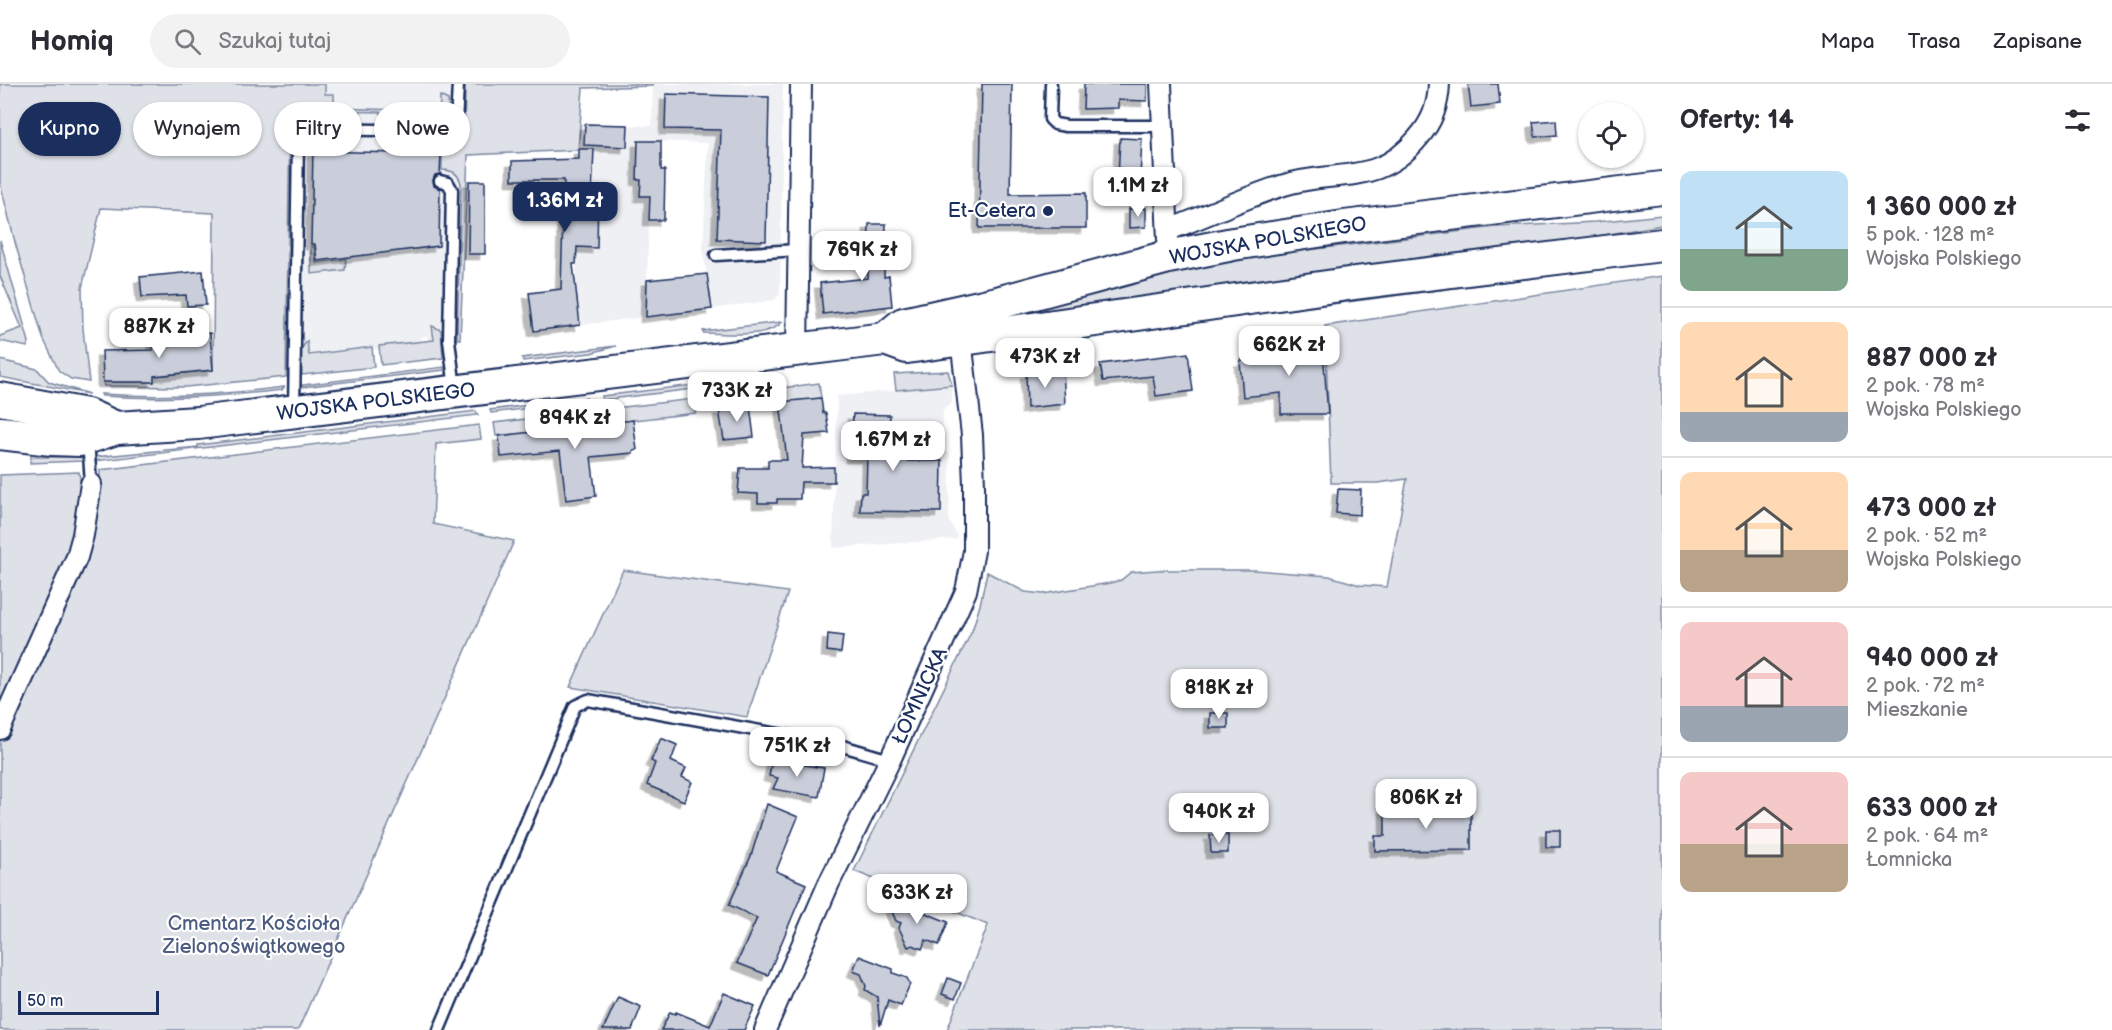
<!DOCTYPE html>
<html lang="pl">
<head>
<meta charset="utf-8">
<style>
  body { margin:0; font-family:"Balsamiq Sans",sans-serif; background:#f2f2f3; color:#2b2b33; height:100vh; display:flex; flex-direction:column; font-size:22px; white-space:nowrap }
  * { box-sizing:border-box; margin:0 }
  p { font-size:20px; color:#7c7c81 }
  .icon { flex:none; width:33px; height:33px; fill:none; stroke:currentColor; stroke-width:2; stroke-linecap:round; stroke-linejoin:round }
  .map { position:relative; flex:1; overflow:hidden }
  .side { display:flex; flex-direction:column; background:#fff; width:450px }
  .side>* { flex:none }
  .guide { position:absolute; left:18px; top:18px; width:570px; height:54px; display:flex; gap:12px }
  .buttons { position:absolute; left:1578px; top:18px; display:grid; gap:12px }
  .buttons a { display:grid; place-items:center; width:66px; height:66px; border-radius:50%; background:#fff; box-shadow:0 2px 4px #0004; font-size:30px }
  .scale { position:absolute; left:18px; bottom:15px; width:141px; box-sizing:border-box; padding-left:6px; border:3px solid #1b2f5e; border-top:0; font-size:16px; line-height:21px; white-space:nowrap; color:#1b2f5e; -webkit-text-stroke:4px #fff; paint-order:stroke }
  .price { position:absolute; translate:-50% -51px; padding:0 14px; border-radius:12px; background:#fff; color:#222; font-size:20px; line-height:39px; filter:drop-shadow(0 2px 3px #0008) }
  .price::after { content:''; position:absolute; left:50%; top:36px; width:18px; height:14px; margin-left:-9px; background:inherit; clip-path:polygon(0 0,100% 0,50% 100%) }
  .price.current { background:#1b2f5e; color:#fff }
  ul { padding:0; list-style:none }
  li { display:flex; align-items:center; gap:18px; height:150px; padding:0 18px }
  li+li { border-top:2px solid #e1e1e2 }
  li span { display:grid; place-items:center; flex:none; width:168px; height:120px; border-radius:12px; color:#555 }
  li>.icon { margin-inline-start:auto }
  span .icon { width:72px; height:72px; fill:#fffc; stroke-width:1 }
  li b { font-size:26px }
  h2 { display:flex; justify-content:space-between; align-items:center; height:72px; padding:0 18px; font-size:26px }
  .chip { padding:0 21px; border-radius:27px; background:#fff; box-shadow:0 2px 4px #0004; font-size:21px; line-height:54px }
  .chip.current { background:#1b2f5e; color:#fff }
  header { display:flex; align-items:center; gap:36px; box-sizing:border-box; height:84px; padding:0 30px; background:#fff; border-bottom:2px solid #e1e1e2 }
  header strong { font-size:28px }
  nav { display:flex; gap:33px; margin-inline-start:auto; font-size:21px }
  .search { width:420px; height:54px; background:#f2f2f3; display:flex; align-items:center; gap:15px; box-sizing:border-box; padding:0 21px; border-radius:33px; color:#7c7c81; font-size:22px }
  main { display:flex; flex:1; min-height:0 }
  .map>svg:first-child { display:block }
</style>
</head>
<body>
<header>
<strong>Homiq</strong>
<div class="search"><svg class="icon" aria-label="search" viewBox="0 0 24 24"><circle cx="10" cy="10" r="6"/><path d="M15 15l6 6"/></svg>Szukaj tutaj</div>
<nav><a>Mapa</a><a>Trasa</a><a>Zapisane</a></nav>
</header>
<main>
<div class="map">
<svg width="1662" height="946" viewBox="0 0 1662 946">
  <defs>
    <filter id="shadow"><feDropShadow dx="-5.5" dy="5.5" stdDeviation="0" flood-color="#0004"/></filter>
  </defs>
  <rect width="100%" height="100%" fill="#fff"/>
  <filter id="ink" filterUnits="userSpaceOnUse"><feTurbulence type="fractalNoise" baseFrequency=".0167" numOctaves="2"/><feDisplacementMap in="SourceGraphic" scale="12" xChannelSelector="R" yChannelSelector="G"/><feConvolveMatrix kernelMatrix="1 2 1 2 8 2 1 2 1" color-interpolation-filters="sRGB"/></filter>
  <g filter="url(#ink)">
    <g fill="#eff0f4">
      <path d="M 281,0 L 469,0 L 460,255 L 429,259 L 427,252 L 420,253 L 420,260 L 274,278 Z"/>
      <path d="M 653,0 L 783,0 L 780,210 L 774,216 L 712,225 L 703,167 L 708,59 L 651,57 L 646,233 L 580,241 L 576,203 L 579,40 L 652,42 Z"/>
      <path d="M 952,301 L 952,319 L 943,326 L 943,366 L 950,369 L 949,437 L 957,451 L 957,455 L 833,464 L 837,312 Z"/>
    </g>
    <g fill="#dee1e7" stroke="#7c88a2" stroke-width="1.5">
      <path d="M 0,0 L 325,0 L 325,10 L 334,10 L 334,24 L 400,26 L 399,38 L 385,38 L 380,28 L 334,27 L 332,34 L 326,37 L 290,37 L 286,293 L 186,303 L 104,302 L 103,298 L 153,298 L 154,292 L 213,286 L 214,129 L 101,124 L 82,204 L 83,245 L 89,298 L 71,295 L 59,287 L 43,254 L 16,162 L 0,99 Z"/>
      <path d="M 465,0 L 653,0 L 653,2 L 583,4 L 578,66 L 468,71 L 460,255 L 457,255 L 461,99 C 458,89 452,86 442,86 L 442,69 L 429,69 L 430,55 L 464,55 Z"/>
      <path d="M 440,12 L 448,16 L 449,33 L 446,38 L 439,40 Z"/>
      <path d="M 1662,131 L 1662,141 L 1540,162 L 1024,235 L 1021,223 L 1149,192 L 1243,174 L 1496,143 L 1595,138 Z"/>
      <path d="M 0,156 L 29,258 L 27,263 L 0,257 L 0,252 L 22,244 L 0,192 Z"/>
      <path d="M 311,162 L 314,162 L 316,179 L 346,175 L 345,186 L 311,190 Z"/>
      <path d="M 1662,173 L 1662,177 L 1187,239 L 1190,236 Z"/>
      <path d="M 1662,192 L 1662,946 L 947,946 L 988,841 L 854,787 L 972,547 L 980,521 L 987,488 L 1025,508 L 1043,510 L 1110,499 L 1121,496 L 1131,488 L 1157,486 L 1255,486 L 1329,492 L 1360,501 L 1387,503 L 1407,395 L 1378,399 L 1331,399 L 1325,242 Z"/>
      <path d="M 782,238 C 768,255 724,249 703,249 L 703,247 Z"/>
      <path d="M 432,242 L 441,246 L 443,274 L 381,281 L 379,262 L 434,256 Z"/>
      <path d="M 307,257 L 309,271 L 372,263 L 374,283 L 302,291 L 301,265 Z"/>
      <path d="M 616,262 L 591,269 L 523,277 L 522,274 Z"/>
      <path d="M 0,276 L 37,285 L 49,298 L 89,310 L 0,293 Z"/>
      <path d="M 444,283 L 444,286 L 303,303 L 302,301 Z"/>
      <path d="M 948,287 L 952,301 L 896,306 L 894,290 Z"/>
      <path d="M 819,299 L 821,314 L 784,318 L 782,304 Z"/>
      <path d="M 693,301 L 693,305 L 602,316 L 602,312 Z"/>
      <path d="M 284,303 L 282,306 C 222,313 163,316 102,312 L 101,310 C 163,314 223,311 284,303 Z"/>
      <path d="M 767,306 L 769,320 L 719,326 L 718,312 Z"/>
      <path d="M 586,314 L 589,317 L 491,329 L 490,326 Z"/>
      <path d="M 694,315 L 696,329 L 608,339 L 606,325 Z"/>
      <path d="M 476,327 L 478,331 L 95,377 L 94,373 L 198,363 L 198,361 Z"/>
      <path d="M 590,327 L 592,341 L 496,352 L 494,339 Z"/>
      <path d="M 479,341 L 481,355 L 436,360 L 433,440 L 514,457 L 298,946 L 0,946 L 0,391 L 79,388 L 81,401 L 100,398 L 100,386 Z"/>
      <path d="M 31,373 L 82,373 L 82,377 L 30,379 Z"/>
      <path d="M 623,486 L 788,508 L 747,633 L 570,603 Z"/>
    </g>
    <g fill="#caceda" stroke="#1b2f5e" stroke-width="1.5" filter="url(#shadow)">
      <path d="M 982,0 L 1012,0 L 1010,110 L 1086,109 L 1086,144 L 979,144 Z"/>
      <path d="M 1084,0 L 1147,0 L 1147,17 L 1118,16 L 1118,24 L 1083,25 Z"/>
      <path d="M 1468,0 L 1498,0 L 1500,20 L 1471,23 Z"/>
      <path d="M 666,10 L 769,13 L 766,157 L 717,155 L 721,46 L 665,45 Z"/>
      <path d="M 1556,36 L 1557,51 L 1535,53 L 1533,38 Z"/>
      <path d="M 585,40 L 628,41 L 627,63 L 584,61 Z"/>
      <path d="M 1120,54 L 1142,55 L 1139,114 L 1117,113 Z"/>
      <path d="M 638,57 L 661,57 L 661,86 L 665,86 L 664,136 L 649,136 L 650,112 L 640,112 L 641,96 L 637,96 Z"/>
      <path d="M 579,65 L 594,65 L 592,110 L 598,110 L 597,164 L 577,163 L 576,180 L 573,180 L 580,241 L 534,247 L 529,209 L 561,205 L 564,96 L 512,96 L 512,77 L 579,75 Z"/>
      <path d="M 313,67 L 441,70 L 440,90 L 435,91 L 433,96 L 434,102 L 440,105 L 439,162 L 317,177 L 315,160 L 311,160 Z"/>
      <path d="M 469,97 L 485,97 L 485,170 L 468,170 Z"/>
      <path d="M 1146,124 L 1146,143 L 1129,144 L 1129,125 Z"/>
      <path d="M 869,140 L 886,140 L 884,193 L 889,192 L 892,222 L 823,230 L 820,199 L 868,194 Z"/>
      <path d="M 203,187 L 206,221 L 187,222 L 186,211 L 142,213 L 140,193 Z"/>
      <path d="M 707,190 L 712,225 L 646,233 L 647,196 Z"/>
      <path d="M 210,249 L 213,286 L 154,292 L 154,298 L 103,298 L 102,267 L 153,266 L 152,253 Z"/>
      <path d="M 1322,254 L 1328,330 L 1281,330 L 1281,309 L 1243,313 L 1240,277 L 1247,276 L 1246,270 L 1287,266 L 1286,258 Z"/>
      <path d="M 1188,269 L 1193,307 L 1156,312 L 1153,292 L 1103,297 L 1100,280 Z"/>
      <path d="M 1063,285 L 1065,320 L 1027,324 L 1026,289 Z"/>
      <path d="M 821,314 L 823,329 L 826,329 L 829,349 L 804,351 L 802,384 L 834,383 L 834,398 L 801,398 L 800,415 L 777,415 L 777,419 L 758,419 L 758,410 L 738,409 L 740,384 L 768,384 L 768,376 L 787,376 L 780,318 Z"/>
      <path d="M 750,322 L 754,353 L 724,356 L 719,326 Z"/>
      <path d="M 853,330 L 890,331 L 888,377 L 942,377 L 941,428 L 860,427 L 861,409 L 866,409 L 867,373 L 851,373 Z"/>
      <path d="M 633,336 L 637,366 L 633,367 L 633,369 L 591,373 L 596,412 L 566,416 L 560,367 L 501,373 L 499,352 Z"/>
      <path d="M 1338,405 L 1361,406 L 1360,431 L 1336,429 Z"/>
      <path d="M 828,550 L 843,552 L 841,569 L 827,567 Z"/>
      <rect x="1210" y="629" width="18" height="15"/>
      <path d="M 661,654 L 677,661 L 671,677 L 686,684 L 682,693 L 692,698 L 684,717 L 647,701 L 655,679 L 651,677 Z"/>
      <path d="M 772,676 L 824,684 L 819,713 L 773,705 L 778,694 L 769,692 Z"/>
      <path d="M 767,720 L 798,733 L 776,787 L 806,800 L 768,891 L 737,879 L 757,834 L 729,821 L 751,772 Z"/>
      <path d="M 1385,723 L 1471,724 L 1471,766 L 1375,767 L 1375,752 L 1385,752 Z"/>
      <rect x="1546" y="746" width="14" height="17"/>
      <path d="M 1210,751 L 1228,751 L 1228,769 L 1211,769 Z"/>
      <path d="M 886,813 L 948,838 L 939,861 L 926,856 L 922,865 L 913,861 L 908,863 L 899,844 L 901,839 L 896,837 Z"/>
      <path d="M 859,872 L 893,885 L 893,889 L 907,894 L 910,900 L 901,921 L 888,916 L 880,942 L 877,913 L 865,906 L 866,902 L 861,890 L 853,887 Z"/>
      <path d="M 948,894 L 961,899 L 955,915 L 942,910 Z"/>
      <path d="M 724,909 L 755,922 L 744,946 L 661,946 L 670,928 L 675,930 L 676,928 L 710,942 Z"/>
      <path d="M 618,913 L 641,923 L 632,946 L 603,946 Z"/>
    </g>
    <g fill="none" stroke-linecap="round" stroke-linejoin="round">
      <defs>
        <g id="lane">
          <path d="M 1051,0 L 1050,35 L 1055,40 L 1066,42 L 1163,42"/>
          <path d="M 440,97 L 448,99 L 452,106 L 449,256 L 455,305"/>
          <path d="M 716,171 L 798,166"/>
          <path d="M 294,325 L 298,56 C 300,50 302,47 308,45 L 449,47 L 456,41 L 458,0"/>
          <path d="M 88,355 L 91,400"/>
          <path d="M 439,946 L 575,622 L 588,616 L 839,661 L 890,676"/>
        </g>
        <g id="street">
          <path d="M 1161,0 L 1168,156"/>
          <path d="M 1168,146 C 1207,132 1245,113 1284,101 C 1336,85 1378,103 1418,54 C 1432,38 1438,22 1439,0"/>
          <path d="M 797,266 L 801,0"/>
          <path d="M 0,645 L 77,473 L 83,451 L 91,400"/>
          <path d="M 765,946 L 829,799 L 890,676 L 966,507 L 974,467 L 974,401 L 972,351 L 961,255"/>
        </g>
        <g id="primary">
          <path d="M 885,255 L 903,240 L 1001,218 L 1168,173 L 1233,160 L 1344,143 L 1662,104"/>
          <path d="M 0,315 L 87,331 L 116,344"/>
          <path d="M 0,349 L 52,355 L 80,356 L 116,344 L 198,339 L 885,255 L 907,263 L 1355,199 L 1662,161"/>
        </g>
      </defs>
      <use href="#lane" stroke="#1b2f5e" stroke-width="15"/>
      <use href="#street" stroke="#1b2f5e" stroke-width="24"/>
      <use href="#primary" stroke="#1b2f5e" stroke-width="36"/>
      <use href="#lane" stroke="#fff" stroke-width="10"/>
      <use href="#street" stroke="#fff" stroke-width="20"/>
      <use href="#primary" stroke="#fff" stroke-width="32"/>
    </g>
  </g>
  <circle fill="#1b2f5e" stroke="#fff" stroke-width="2" cx="1048" cy="127" r="6"/>
  <g text-anchor="middle" dominant-baseline="central" stroke-width="4.5" stroke-linejoin="round" paint-order="stroke">
    <g font-size="20" fill="#1b2f5e" stroke="#fff" text-anchor="end">
      <text x="1036" y="127">Et-Cetera</text>
    </g>
    <g font-size="20" fill="#1b2f5e" stroke="#fff">
      <text transform="translate(1268 157) rotate(-10)">WOJSKA POLSKIEGO</text>
      <text transform="translate(376 318) rotate(-7)">WOJSKA POLSKIEGO</text>
      <text transform="translate(920 612) rotate(-65)">ŁOMNICKA</text>
    </g>
    <g font-size="20" fill="#4c5c80" stroke="#fff">
      <text x="254" y="840">Cmentarz Kościoła<tspan x="254" dy="23">Zielonoświątkowego</tspan></text>
    </g>
  </g>
</svg>
<div class="buttons">
<a><svg class="icon" aria-label="locate" viewBox="0 0 24 24"><circle cx="12" cy="12" r="6"/><path d="M12 2v4M12 18v4M2 12h4M18 12h4"/></svg></a>
</div>
<div class="scale">50 m</div>
<b class="price" style="left:1138px;top:134px">1.1M zł</b>
<b class="price current" style="left:565px;top:149px">1.36M zł</b>
<b class="price" style="left:862px;top:198px">769K zł</b>
<b class="price" style="left:159px;top:275px">887K zł</b>
<b class="price" style="left:1289px;top:293px">662K zł</b>
<b class="price" style="left:1045px;top:305px">473K zł</b>
<b class="price" style="left:737px;top:339px">733K zł</b>
<b class="price" style="left:575px;top:366px">894K zł</b>
<b class="price" style="left:893px;top:388px">1.67M zł</b>
<b class="price" style="left:1219px;top:636px">818K zł</b>
<b class="price" style="left:797px;top:694px">751K zł</b>
<b class="price" style="left:1426px;top:746px">806K zł</b>
<b class="price" style="left:1219px;top:760px">940K zł</b>
<b class="price" style="left:917px;top:841px">633K zł</b>
<div class="guide">
<a class="chip current">Kupno</a>
<a class="chip">Wynajem</a>
<a class="chip">Filtry</a>
<a class="chip">Nowe</a>
</div>
</div>
<section class="side">
<h2>Oferty: 14<svg class="icon" aria-label="filters" viewBox="0 0 24 24"><path d="M4 7h16M4 17h16"/><circle cx="9" cy="7" r="2"/><circle cx="15" cy="17" r="2"/></svg></h2>
<ul>
<li><span style="background:linear-gradient(#bfe0f5 65%,#7fa58c 0)"><svg class="icon" aria-label="home" viewBox="0 0 24 24"><path d="M3 11l9-7 9 7M6 9v11h12V9"/></svg></span><div><b>1 360 000 zł</b><p>5 pok. · 128 m²</p><p>Wojska Polskiego</p></div></li>
<li><span style="background:linear-gradient(#ffd9b3 75%,#9aa5b1 0)"><svg class="icon" aria-label="home" viewBox="0 0 24 24"><path d="M3 11l9-7 9 7M6 9v11h12V9"/></svg></span><div><b>887 000 zł</b><p>2 pok. · 78 m²</p><p>Wojska Polskiego</p></div></li>
<li><span style="background:linear-gradient(#ffd9b3 65%,#b9a48a 0)"><svg class="icon" aria-label="home" viewBox="0 0 24 24"><path d="M3 11l9-7 9 7M6 9v11h12V9"/></svg></span><div><b>473 000 zł</b><p>2 pok. · 52 m²</p><p>Wojska Polskiego</p></div></li>
<li><span style="background:linear-gradient(#f6c9c9 70%,#9aa5b1 0)"><svg class="icon" aria-label="home" viewBox="0 0 24 24"><path d="M3 11l9-7 9 7M6 9v11h12V9"/></svg></span><div><b>940 000 zł</b><p>2 pok. · 72 m²</p><p>Mieszkanie</p></div></li>
<li><span style="background:linear-gradient(#f6c9c9 60%,#b9a48a 0)"><svg class="icon" aria-label="home" viewBox="0 0 24 24"><path d="M3 11l9-7 9 7M6 9v11h12V9"/></svg></span><div><b>633 000 zł</b><p>2 pok. · 64 m²</p><p>Łomnicka</p></div></li>
</ul>
</section>
</main>
</body>
</html>
